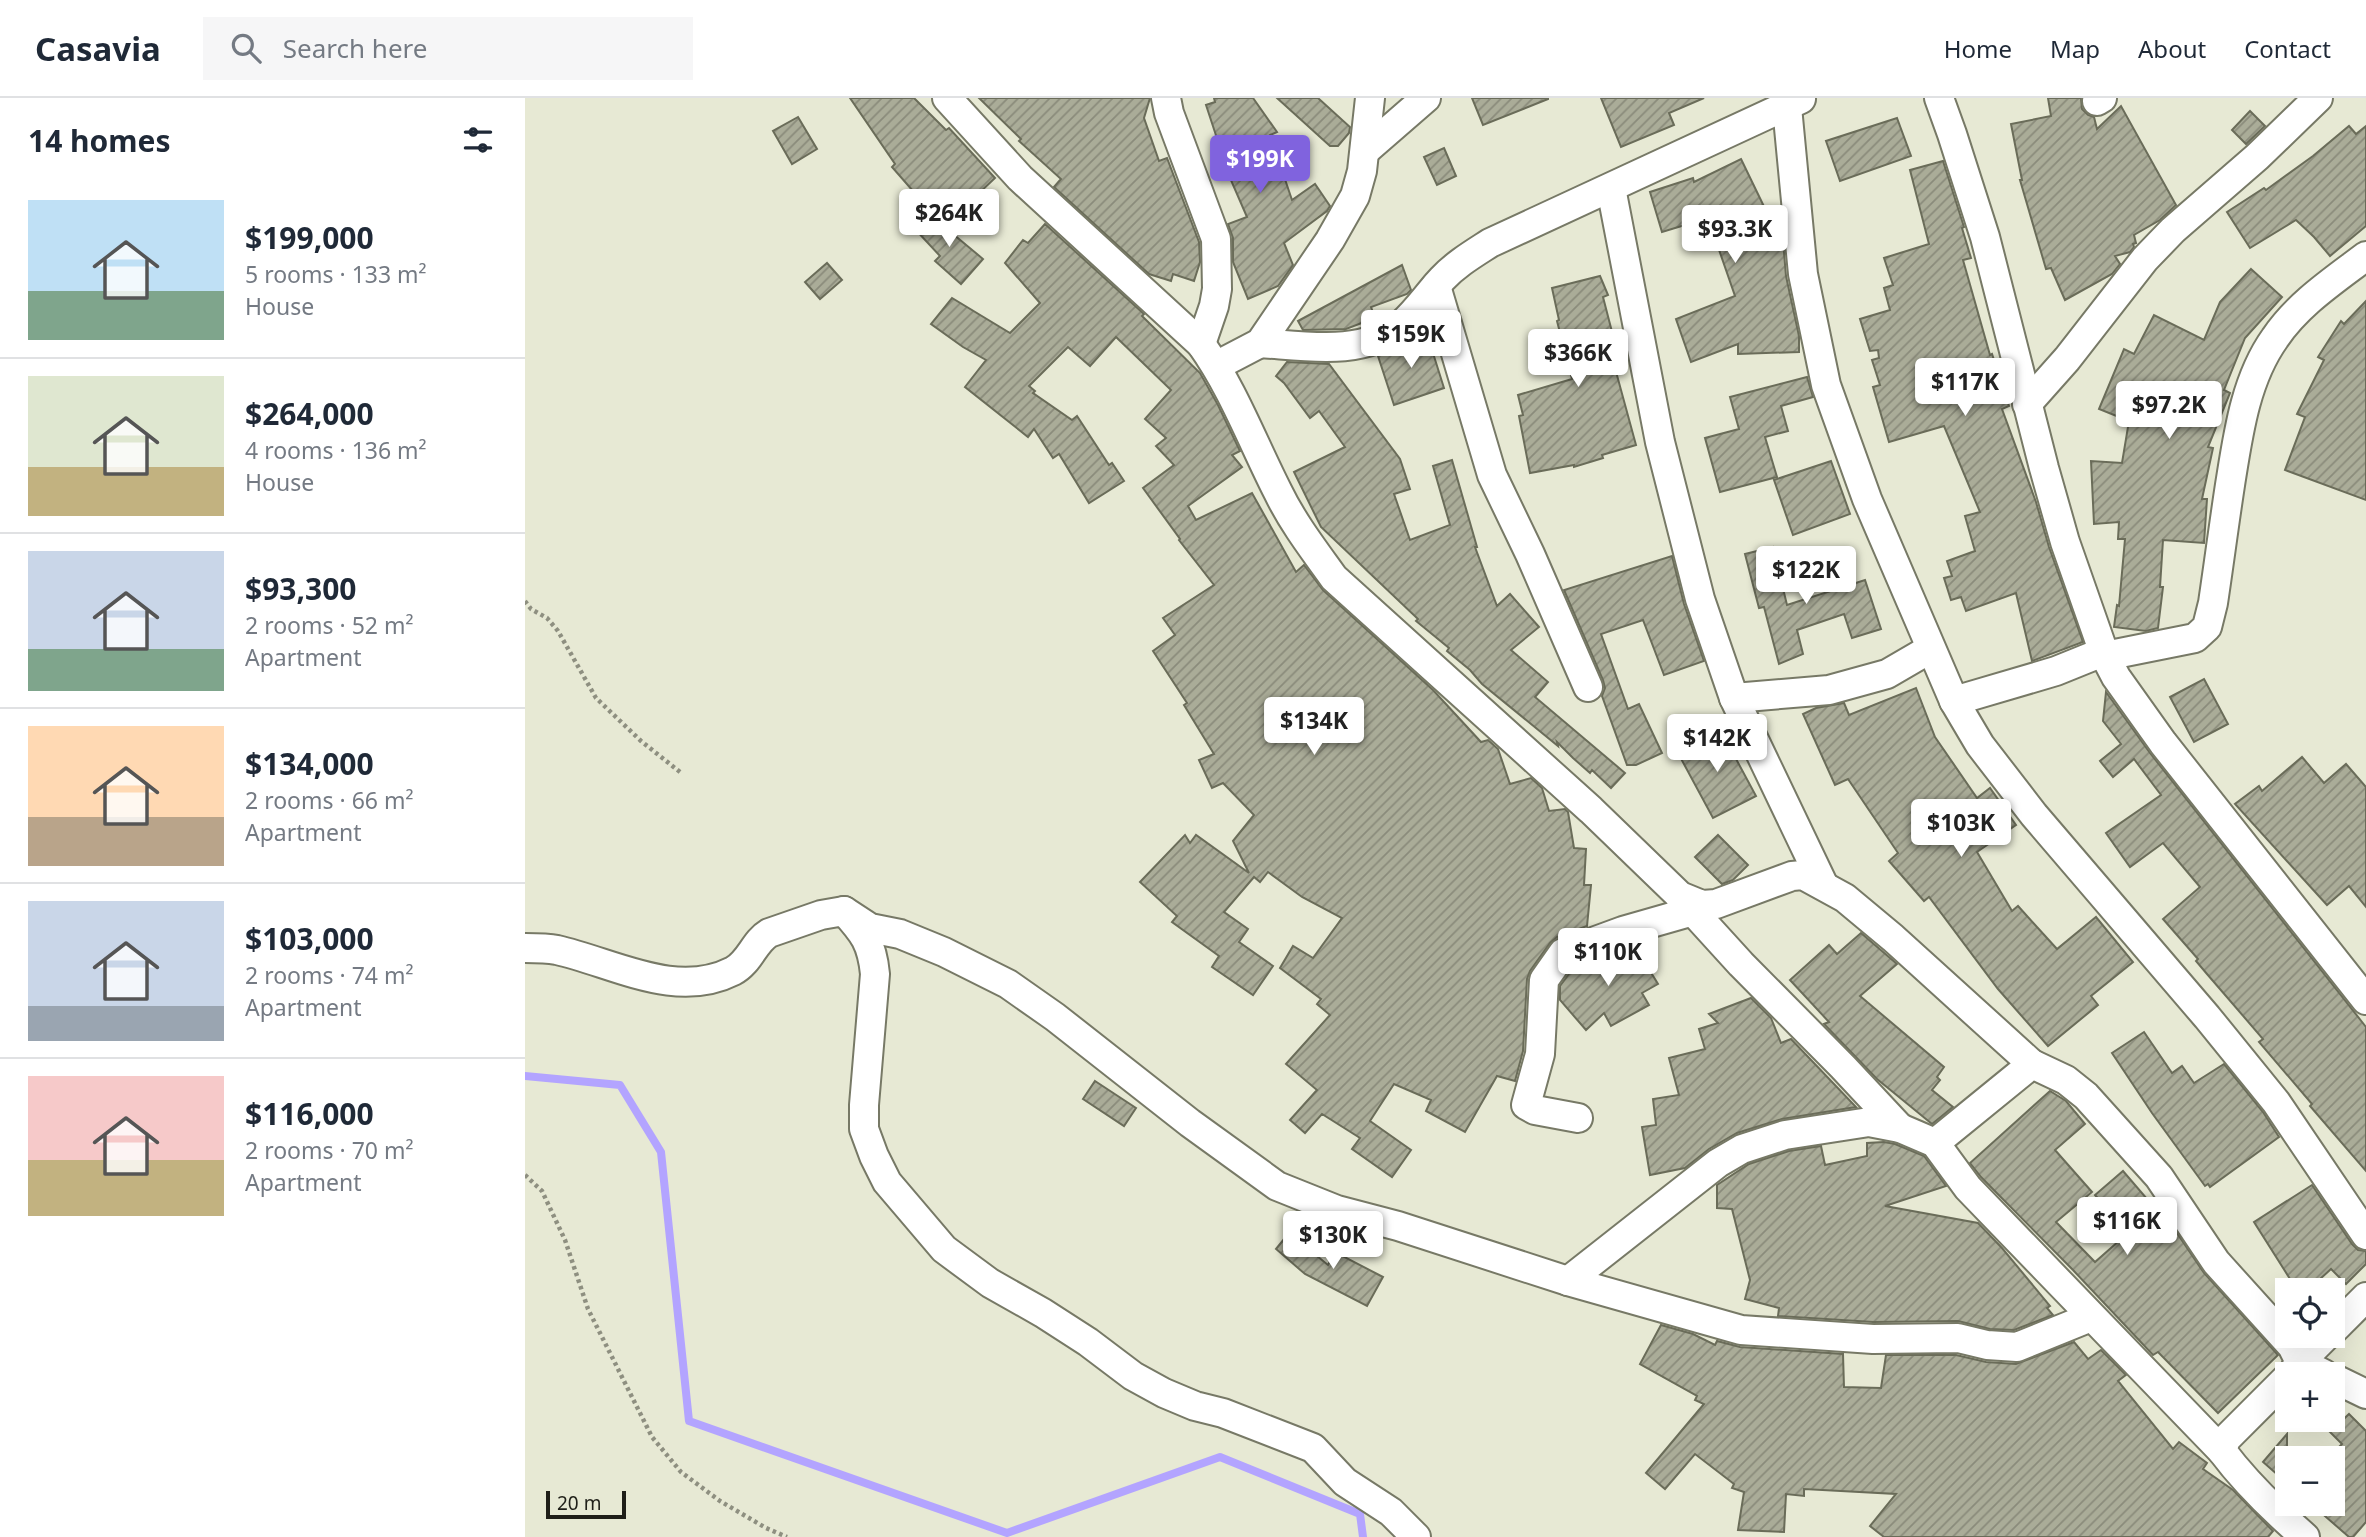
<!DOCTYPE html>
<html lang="en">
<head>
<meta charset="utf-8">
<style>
  body { margin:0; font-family:"Noto Sans",sans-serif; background:#f6f6f7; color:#1f2937; height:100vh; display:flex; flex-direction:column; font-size:26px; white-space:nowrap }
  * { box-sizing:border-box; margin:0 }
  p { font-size:23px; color:#747a83 }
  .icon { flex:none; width:38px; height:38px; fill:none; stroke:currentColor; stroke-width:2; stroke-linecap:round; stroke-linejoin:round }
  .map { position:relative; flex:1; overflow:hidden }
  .drawer { display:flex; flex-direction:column; background:#fff; width:525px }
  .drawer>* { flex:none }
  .tools { position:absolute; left:1750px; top:1180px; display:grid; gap:14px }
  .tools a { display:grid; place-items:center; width:70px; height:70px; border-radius:0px; background:#fff; box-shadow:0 7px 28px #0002; font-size:35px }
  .scale { position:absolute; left:21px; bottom:18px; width:80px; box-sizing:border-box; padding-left:7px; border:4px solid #1f1f18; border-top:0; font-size:19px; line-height:24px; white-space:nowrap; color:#1f1f18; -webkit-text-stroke:5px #e7e9d4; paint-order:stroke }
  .price { position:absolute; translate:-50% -60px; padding:0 16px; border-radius:7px; background:#fff; color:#222; font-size:23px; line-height:46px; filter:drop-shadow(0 2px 4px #0008) }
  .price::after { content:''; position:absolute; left:50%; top:42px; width:21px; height:16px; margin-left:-10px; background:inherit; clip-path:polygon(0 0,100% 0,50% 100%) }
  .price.active { background:#8063de; color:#fff }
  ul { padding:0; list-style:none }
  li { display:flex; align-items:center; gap:21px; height:175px; padding:0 28px }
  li+li { border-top:2px solid #e0e1e3 }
  li span { display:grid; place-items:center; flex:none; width:196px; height:140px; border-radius:0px; color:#555 }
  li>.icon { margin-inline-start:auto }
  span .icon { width:84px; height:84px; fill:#fffc; stroke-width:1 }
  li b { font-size:30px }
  h2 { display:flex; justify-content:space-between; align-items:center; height:84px; padding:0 28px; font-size:30px }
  header { display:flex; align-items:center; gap:42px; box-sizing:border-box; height:98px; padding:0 35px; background:#fff; border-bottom:2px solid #e0e1e3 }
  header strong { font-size:33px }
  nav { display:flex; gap:38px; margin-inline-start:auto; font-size:24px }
  .search { width:490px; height:63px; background:#f6f6f7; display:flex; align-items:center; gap:18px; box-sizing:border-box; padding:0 24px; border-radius:0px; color:#747a83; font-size:26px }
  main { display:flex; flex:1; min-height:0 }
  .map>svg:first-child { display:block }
</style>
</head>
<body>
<header>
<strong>Casavia</strong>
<div class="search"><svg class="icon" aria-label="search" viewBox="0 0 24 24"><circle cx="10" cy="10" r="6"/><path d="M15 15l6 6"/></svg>Search here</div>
<nav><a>Home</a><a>Map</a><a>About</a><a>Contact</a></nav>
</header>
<main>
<section class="drawer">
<h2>14 homes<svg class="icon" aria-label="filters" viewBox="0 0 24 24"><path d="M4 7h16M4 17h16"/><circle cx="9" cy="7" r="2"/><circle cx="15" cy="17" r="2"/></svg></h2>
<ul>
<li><span style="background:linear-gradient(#bfe0f5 65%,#7fa58c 0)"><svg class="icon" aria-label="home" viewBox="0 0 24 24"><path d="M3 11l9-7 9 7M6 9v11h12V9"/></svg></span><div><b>$199,000</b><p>5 rooms · 133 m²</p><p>House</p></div></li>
<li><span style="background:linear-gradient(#dfe7d0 65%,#c2b280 0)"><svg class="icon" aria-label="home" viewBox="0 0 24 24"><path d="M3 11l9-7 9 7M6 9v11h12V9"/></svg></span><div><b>$264,000</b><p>4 rooms · 136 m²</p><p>House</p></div></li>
<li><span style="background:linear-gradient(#c9d6e8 70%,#7fa58c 0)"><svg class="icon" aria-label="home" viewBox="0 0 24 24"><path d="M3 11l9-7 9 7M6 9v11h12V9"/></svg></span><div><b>$93,300</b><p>2 rooms · 52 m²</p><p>Apartment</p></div></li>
<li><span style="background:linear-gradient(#ffd9b3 65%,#b9a48a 0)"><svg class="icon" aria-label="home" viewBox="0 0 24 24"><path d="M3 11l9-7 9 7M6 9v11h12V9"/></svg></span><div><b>$134,000</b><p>2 rooms · 66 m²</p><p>Apartment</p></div></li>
<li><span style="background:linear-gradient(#c9d6e8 75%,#9aa5b1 0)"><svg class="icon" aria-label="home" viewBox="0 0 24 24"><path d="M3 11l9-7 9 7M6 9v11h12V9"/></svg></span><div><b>$103,000</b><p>2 rooms · 74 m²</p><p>Apartment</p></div></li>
<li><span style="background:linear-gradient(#f6c9c9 60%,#c2b280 0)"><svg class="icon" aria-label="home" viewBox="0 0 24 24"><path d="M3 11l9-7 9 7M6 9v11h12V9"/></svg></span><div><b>$116,000</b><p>2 rooms · 70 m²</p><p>Apartment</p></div></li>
</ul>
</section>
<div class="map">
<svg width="1841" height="1439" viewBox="0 0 1841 1439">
  <defs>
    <pattern id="building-hatch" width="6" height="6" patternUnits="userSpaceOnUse" patternTransform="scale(1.75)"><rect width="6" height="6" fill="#aaac98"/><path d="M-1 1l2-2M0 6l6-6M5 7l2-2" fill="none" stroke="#8a8b7b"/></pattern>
  </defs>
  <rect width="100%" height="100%" fill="#e7e9d4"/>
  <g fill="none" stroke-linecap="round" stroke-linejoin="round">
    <path stroke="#b3a4ff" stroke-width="8" d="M 0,978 L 95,987 L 136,1054 L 164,1323 L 482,1435 L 695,1359 L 835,1416 L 838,1439"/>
  </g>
  <g fill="url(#building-hatch)" stroke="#6a6c59" stroke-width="2">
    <path d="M 325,0 L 389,0 L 421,32 L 424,30 L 470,80 L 450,99 L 447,95 L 416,125 L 367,69 L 370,66 Z"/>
    <path d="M 454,0 L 625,0 L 619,20 L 634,63 L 642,60 L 674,144 L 675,164 L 669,183 L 648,176 L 646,183 L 624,176 L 529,89 L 536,81 L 494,43 L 496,41 Z"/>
    <path d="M 689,0 L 728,0 L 752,34 L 745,37 L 767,102 L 790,86 L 805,108 L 802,113 L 759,145 L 768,167 L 753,188 L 723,201 L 708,164 L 708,140 L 703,126 L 722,119 L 705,80 L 681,7 L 690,4 Z"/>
    <path d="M 752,0 L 793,0 L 825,29 L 824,35 L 813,48 L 805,48 Z"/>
    <path d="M 947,0 L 1023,0 L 1023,1 L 958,27 Z"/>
    <path d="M 1076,0 L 1179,0 L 1144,15 L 1149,27 L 1096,49 Z"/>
    <path d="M 1523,0 L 1556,0 L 1557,11 L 1563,17 L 1569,19 L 1572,31 L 1596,8 L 1651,107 L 1635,122 L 1609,137 L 1611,145 L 1608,146 L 1609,149 L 1605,154 L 1590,158 L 1595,166 L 1587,176 L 1540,202 L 1526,170 L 1521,171 L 1495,82 L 1497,82 L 1486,26 L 1526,18 Z"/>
    <path d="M 1725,13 L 1740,28 L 1721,46 L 1707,32 Z"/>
    <path d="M 273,19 L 292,51 L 267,66 L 248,33 Z"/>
    <path d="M 1372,20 L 1386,58 L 1315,83 L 1301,43 Z"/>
    <path d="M 1824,28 L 1831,36 L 1841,28 L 1841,128 L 1805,158 L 1789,139 L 1771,122 L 1725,150 L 1702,114 L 1739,90 L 1741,92 L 1788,58 Z"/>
    <path d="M 919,50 L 931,78 L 912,87 L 899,59 Z"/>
    <path d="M 1216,61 L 1246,123 L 1254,121 L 1257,131 L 1261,178 L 1274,238 L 1274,254 L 1213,256 L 1213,246 L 1166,264 L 1151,221 L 1210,198 L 1183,120 L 1137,134 L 1125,94 L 1168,80 L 1169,84 Z"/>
    <path d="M 1418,63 L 1439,129 L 1437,130 L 1446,160 L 1438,162 L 1465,257 L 1467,256 L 1484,308 L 1477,311 L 1511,404 L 1524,449 L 1558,544 L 1507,563 L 1491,495 L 1441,513 L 1436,499 L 1426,502 L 1419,480 L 1427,478 L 1422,463 L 1450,453 L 1440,418 L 1455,414 L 1419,328 L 1364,344 L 1348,289 L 1355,287 L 1347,262 L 1354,260 L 1353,252 L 1345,253 L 1335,221 L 1365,212 L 1359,190 L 1368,187 L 1359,160 L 1404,146 L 1385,72 Z"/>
    <path d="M 404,116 L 458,161 L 436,186 L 410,163 L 415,158 L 389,130 Z"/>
    <path d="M 520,126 L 619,216 L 617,218 L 675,275 L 693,307 L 715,353 L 707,357 L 717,369 L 663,408 L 671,422 L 727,395 L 771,474 L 779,467 L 798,492 L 908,592 L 956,644 L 963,642 L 973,651 L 985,686 L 1006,680 L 1017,690 L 1024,713 L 1040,711 L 1043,714 L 1049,750 L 1061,751 L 1059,787 L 1066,787 L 1062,828 L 1032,839 L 1025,845 L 1005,873 L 1002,881 L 998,953 L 990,983 L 972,978 L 940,1034 L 901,1013 L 906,1002 L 869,986 L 845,1023 L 886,1052 L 867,1079 L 827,1051 L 835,1040 L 797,1016 L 780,1035 L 765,1022 L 792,992 L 761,966 L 805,917 L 792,906 L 796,901 L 755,870 L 768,848 L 788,860 L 817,820 L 777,799 L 743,774 L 735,784 L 729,779 L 699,814 L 723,831 L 714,844 L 748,868 L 728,897 L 687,869 L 694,858 L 647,824 L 652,818 L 615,784 L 660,737 L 665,745 L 671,737 L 724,775 L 708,743 L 729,717 L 698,685 L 687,690 L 674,662 L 689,656 L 659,607 L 662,605 L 628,553 L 650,537 L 638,520 L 689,487 L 654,442 L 655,441 L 618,390 L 649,367 L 631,348 L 641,340 L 620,321 L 646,292 L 591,239 L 565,268 L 543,249 L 504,288 L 510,293 L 508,295 L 547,322 L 552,318 L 584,367 L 587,365 L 599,383 L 564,405 L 534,356 L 528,360 L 509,331 L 503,339 L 440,289 L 461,262 L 438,249 L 406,226 L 427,200 L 485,235 L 515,205 L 480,165 L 498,142 L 503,145 Z"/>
    <path d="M 302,165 L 317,182 L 295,201 L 280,184 Z"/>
    <path d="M 877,167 L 886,192 L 882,196 L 846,209 L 850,220 L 821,231 L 778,232 L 773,223 Z"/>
    <path d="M 1726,171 L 1757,199 L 1720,240 L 1699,292 L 1705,295 L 1683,349 L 1688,350 L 1677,401 L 1682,401 L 1679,445 L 1638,442 L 1635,489 L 1638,489 L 1633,530 L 1621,533 L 1589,529 L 1592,507 L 1594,508 L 1600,441 L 1593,441 L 1594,424 L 1569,426 L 1566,363 L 1597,365 L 1604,323 L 1574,311 L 1599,251 L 1609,256 L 1629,217 L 1679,242 L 1695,204 Z"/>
    <path d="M 1075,178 L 1083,197 L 1078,199 L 1093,257 L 1087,259 L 1111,347 L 1077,357 L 1078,360 L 1049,369 L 1049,367 L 1005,375 L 994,318 L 998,317 L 993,297 L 1047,281 L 1032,223 L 1034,222 L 1027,190 Z"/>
    <path d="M 1841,203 L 1841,402 L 1760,372 L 1780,319 L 1772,316 L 1799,262 L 1793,259 L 1816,223 L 1819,226 Z"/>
    <path d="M 902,236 L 919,290 L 869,307 L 853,258 L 882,243 Z"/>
    <path d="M 762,264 L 804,266 L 875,361 L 885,391 L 869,396 L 885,442 L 925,427 L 908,368 L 927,362 L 952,449 L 950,449 L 972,508 L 985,496 L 1014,529 L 986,552 L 1023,584 L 1010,599 L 1100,675 L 1086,690 L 1067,672 L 1065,675 L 1048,660 L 1032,644 L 1033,648 L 957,586 L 945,572 L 922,553 L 924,550 L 891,523 L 893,521 L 796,429 L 769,374 L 820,349 L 794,313 L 785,320 L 759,285 L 751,278 Z"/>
    <path d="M 1282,279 L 1288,299 L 1256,308 L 1263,333 L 1240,339 L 1252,379 L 1195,394 L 1180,340 L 1214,331 L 1205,299 Z"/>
    <path d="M 1306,363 L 1325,416 L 1268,437 L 1249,382 Z"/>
    <path d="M 1248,449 L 1262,507 L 1340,482 L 1356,531 L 1327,540 L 1319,516 L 1272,532 L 1278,556 L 1254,566 L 1239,509 L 1234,510 L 1220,456 Z"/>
    <path d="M 1147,458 L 1159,506 L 1179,563 L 1139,577 L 1118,522 L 1076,536 L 1103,611 L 1114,606 L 1137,655 L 1111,667 L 1102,667 L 1077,598 L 1080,590 L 1078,582 L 1039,492 Z"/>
    <path d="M 1679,581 L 1703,626 L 1669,644 L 1645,599 Z"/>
    <path d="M 1391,590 L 1410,639 L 1452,700 L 1465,690 L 1491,727 L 1452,754 L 1487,813 L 1493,808 L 1532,851 L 1571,819 L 1608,864 L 1566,898 L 1573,907 L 1523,948 L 1473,891 L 1404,799 L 1399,803 L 1364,763 L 1373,755 L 1323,681 L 1310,687 L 1278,616 L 1291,610 L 1319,605 L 1324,617 Z"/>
    <path d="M 1581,594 L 1625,655 L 1841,929 L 1841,1073 L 1785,1008 L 1787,1006 L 1734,944 L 1738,941 L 1682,876 L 1671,863 L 1673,861 L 1638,821 L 1675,789 L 1638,745 L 1605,769 L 1581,735 L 1636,697 L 1609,661 L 1588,679 L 1575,663 L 1596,646 L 1578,623 Z"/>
    <path d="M 1196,633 L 1231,698 L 1188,720 L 1153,655 Z"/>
    <path d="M 1777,659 L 1799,685 L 1821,666 L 1841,689 L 1841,809 L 1824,788 L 1802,807 L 1710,706 L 1734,688 L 1737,693 Z"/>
    <path d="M 1193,737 L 1223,767 L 1208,782 L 1197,786 L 1170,759 Z"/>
    <path d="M 1336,835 L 1372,866 L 1335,898 L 1419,969 L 1412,979 L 1415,982 L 1407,992 L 1428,1009 L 1407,1026 L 1352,981 L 1299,926 L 1304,924 L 1265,882 L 1304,847 L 1312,856 Z"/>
    <path d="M 1109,847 L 1133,886 L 1117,895 L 1124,907 L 1086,928 L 1079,915 L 1061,932 L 1035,902 L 1035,888 L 1049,869 L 1059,865 L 1059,870 L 1085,856 Z"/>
    <path d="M 1226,900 L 1246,920 L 1256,945 L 1266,941 L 1331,1009 L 1257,1021 L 1212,1035 L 1184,1051 L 1160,1070 L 1125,1077 L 1117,1029 L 1131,1027 L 1128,1001 L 1154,997 L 1144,960 L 1180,951 L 1174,931 L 1193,925 L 1184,916 Z"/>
    <path d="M 1619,934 L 1647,975 L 1657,968 L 1669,985 L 1699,966 L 1738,1014 L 1754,1039 L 1685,1089 L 1683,1086 L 1680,1088 L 1627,1015 L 1587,955 Z"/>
    <path d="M 570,983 L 611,1010 L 599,1028 L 558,1001 Z"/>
    <path d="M 1525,993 L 1541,1003 L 1560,1026 L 1530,1052 L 1567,1094 L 1531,1124 L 1570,1164 L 1603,1135 L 1570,1097 L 1598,1073 L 1634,1115 L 1637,1113 L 1679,1175 L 1753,1257 L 1693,1315 L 1633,1254 L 1628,1257 L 1548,1172 L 1456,1079 L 1445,1065 Z"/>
    <path d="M 1359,1044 L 1370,1046 L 1399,1058 L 1421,1088 L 1360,1108 L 1453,1125 L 1477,1150 L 1525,1208 L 1522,1210 L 1528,1217 L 1489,1232 L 1465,1231 L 1433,1223 L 1348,1224 L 1253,1218 L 1254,1210 L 1220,1201 L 1225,1182 L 1207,1111 L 1192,1110 L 1192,1087 L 1224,1066 L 1264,1053 L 1296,1048 L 1300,1067 L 1342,1058 L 1342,1045 Z"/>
    <path d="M 1787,1087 L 1827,1146 L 1833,1152 L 1841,1153 L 1841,1166 L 1821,1186 L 1806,1171 L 1783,1192 L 1772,1192 L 1729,1124 Z"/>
    <path d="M 764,1135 L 803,1167 L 810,1154 L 858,1179 L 842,1208 L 780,1176 L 751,1151 Z"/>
    <path d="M 1136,1227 L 1168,1236 L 1190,1247 L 1192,1243 L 1215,1249 L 1318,1256 L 1319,1289 L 1356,1290 L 1361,1257 L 1431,1257 L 1461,1264 L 1491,1266 L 1549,1244 L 1563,1261 L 1576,1252 L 1601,1277 L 1593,1283 L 1648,1351 L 1654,1344 L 1682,1365 L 1678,1371 L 1708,1392 L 1748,1433 L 1743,1439 L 1359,1439 L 1345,1428 L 1371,1396 L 1279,1391 L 1279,1398 L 1261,1396 L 1259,1434 L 1213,1432 L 1219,1394 L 1207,1390 L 1209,1386 L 1170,1356 L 1140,1391 L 1121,1375 L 1179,1306 L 1170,1302 L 1172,1298 L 1115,1266 Z"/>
    <path d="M 1824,1316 L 1841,1333 L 1841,1424 L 1828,1439 L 1824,1439 L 1785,1405 L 1808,1405 L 1808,1355 L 1817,1346 L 1805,1334 Z"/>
    <path d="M 1762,1336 L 1762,1385 L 1738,1364 Z"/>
  </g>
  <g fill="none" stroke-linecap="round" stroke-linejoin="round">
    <defs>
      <g id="minor">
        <path d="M 422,0 L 495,80 L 676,246 C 708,291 728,345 753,394 C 768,425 789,452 809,480 L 1066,712 L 1155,798 L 1177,807 L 1191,806 L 1267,778 L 1278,777 L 1320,800 L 1368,840 L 1507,966 L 1541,982 L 1561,998 L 1634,1079 L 1691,1164 L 1767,1248 L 1775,1264 L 1767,1276"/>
        <path d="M 641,0 L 644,15 L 691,141 L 692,191 L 689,208 L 676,246"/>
        <path d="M 1414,0 L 1427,36 L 1460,139 L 1519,370 L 1540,444 L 1580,558 L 1591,579 L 1638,645 L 1841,902"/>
        <path d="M 1572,3 L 1577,0"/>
        <path d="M 1262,9 L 1278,176 L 1301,287 L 1342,401 L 1429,603 L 1455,647 L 1509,717 L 1682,919 L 1751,1004 L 1841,1137"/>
        <path d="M 840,53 L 901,0"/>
        <path d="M 1086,90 L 1135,344 L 1175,501 L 1209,600 L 1298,786"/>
        <path d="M 911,188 L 967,377 L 1005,456 L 1063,589"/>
        <path d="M 735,245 C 781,248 838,259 877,226 C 892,213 903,196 917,181 C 931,166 948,156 965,145 L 1276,1"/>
        <path d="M 691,268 L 735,245 L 805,142 L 830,98 L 837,73 L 845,0"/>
        <path d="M 1502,306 L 1542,261 L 1620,161 L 1648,132 L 1732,59 L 1793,0"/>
        <path d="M 1580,558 L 1670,540 L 1682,529 L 1688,505 C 1694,465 1699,426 1705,387 C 1713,337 1720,282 1750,240 C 1773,206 1808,183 1841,158"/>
        <path d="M 1209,600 L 1304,592 L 1362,576 L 1405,551"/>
        <path d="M 1429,603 L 1531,573 L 1578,554"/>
        <path d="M 1155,799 L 1216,866 L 1318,969 L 1375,1030"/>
        <path d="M 319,813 L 345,830 L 375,836 L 419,854 L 483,886 L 530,919 L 665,1025 L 752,1088 L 812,1112 L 873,1128 L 1043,1183 L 1216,1232 L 1348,1241 L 1433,1240 L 1462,1247 L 1492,1249 L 1566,1219"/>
        <path d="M 0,850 C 10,850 22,850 32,852 C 89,865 151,902 208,873 C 225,864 229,844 244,835 L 296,817 L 319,813 C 339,835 347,845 350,876 L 339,1007 L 339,1031 L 349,1058 L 362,1084 L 419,1151 L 465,1185 L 518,1215 L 563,1244 L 608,1278 L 639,1295 L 670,1308 L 698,1315 L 788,1350 L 820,1384 L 866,1414 L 891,1439"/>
        <path d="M 1053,1020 L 1010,1012 L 1001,1007 L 1015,956 L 1019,882 L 1038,855 L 1098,833 L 1168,813"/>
        <path d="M 1410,1045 L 1507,966"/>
        <path d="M 1043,1183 L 1193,1065 L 1217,1051 L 1260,1037 L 1344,1024 L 1375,1030 L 1410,1045 L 1443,1090 L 1697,1353"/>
        <path d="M 1808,1232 L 1841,1199"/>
        <path d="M 1799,1276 L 1775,1264 L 1802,1237"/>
        <path d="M 1762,1280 L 1701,1341 L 1697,1353 C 1721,1385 1750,1413 1780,1439"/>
        <path d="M 1808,1280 L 1841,1296"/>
      </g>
    </defs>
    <use href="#minor" stroke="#777966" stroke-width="32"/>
    <g stroke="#8e8f80" stroke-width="4.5" stroke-dasharray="3.5 3.5" stroke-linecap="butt">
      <path d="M 0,503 L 6,511 L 22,520 L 33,533 L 71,600 L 116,643 L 155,674"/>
      <path d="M 0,1077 L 17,1093 L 40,1142 L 63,1211 L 127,1339 L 156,1374 L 195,1403 L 241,1430 L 262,1439"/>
    </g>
    <use href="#minor" stroke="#fff" stroke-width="28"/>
  </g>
</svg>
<div class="tools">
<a><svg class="icon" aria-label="locate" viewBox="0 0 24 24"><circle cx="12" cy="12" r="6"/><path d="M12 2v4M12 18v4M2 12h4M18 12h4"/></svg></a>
<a>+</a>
<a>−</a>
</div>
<div class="scale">20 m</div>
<b class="price active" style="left:735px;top:97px">$199K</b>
<b class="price" style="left:424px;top:151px">$264K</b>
<b class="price" style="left:1210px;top:167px">$93.3K</b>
<b class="price" style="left:886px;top:272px">$159K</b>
<b class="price" style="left:1053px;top:291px">$366K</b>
<b class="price" style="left:1440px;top:320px">$117K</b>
<b class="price" style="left:1644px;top:343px">$97.2K</b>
<b class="price" style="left:1281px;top:508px">$122K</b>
<b class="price" style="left:789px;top:659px">$134K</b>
<b class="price" style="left:1192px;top:676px">$142K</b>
<b class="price" style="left:1436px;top:761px">$103K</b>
<b class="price" style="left:1083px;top:890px">$110K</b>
<b class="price" style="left:1602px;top:1159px">$116K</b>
<b class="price" style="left:808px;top:1173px">$130K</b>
</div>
</main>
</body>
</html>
